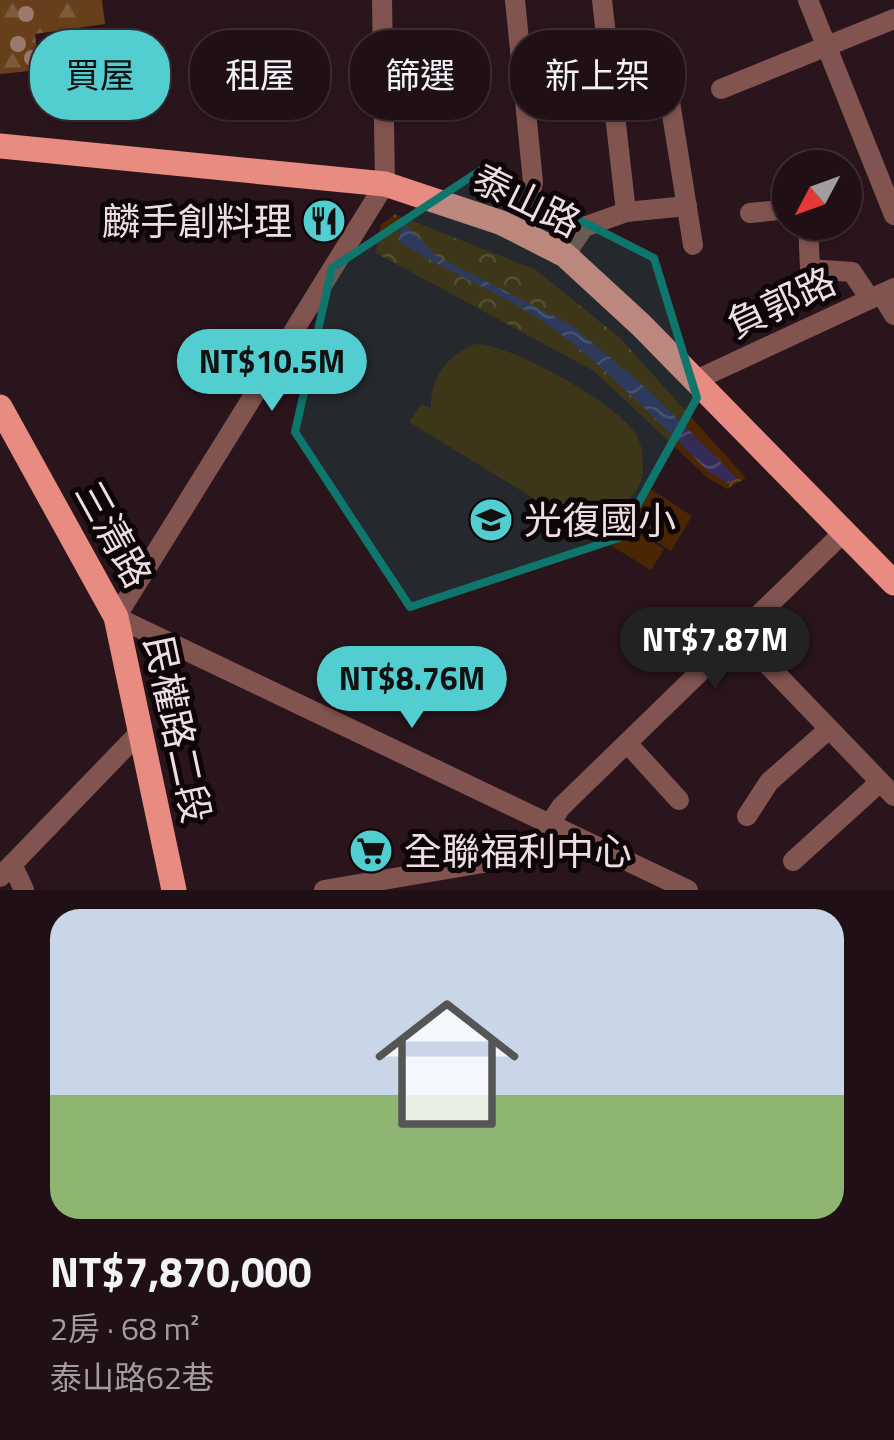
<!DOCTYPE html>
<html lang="zh-TW">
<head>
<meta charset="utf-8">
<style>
  body { margin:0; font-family:"Titillium Web","Noto Sans TC",sans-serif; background:#2d1e23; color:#f1f3f6; height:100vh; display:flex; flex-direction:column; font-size:38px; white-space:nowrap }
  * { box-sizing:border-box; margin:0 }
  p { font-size:32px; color:#a29da1 }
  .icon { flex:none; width:55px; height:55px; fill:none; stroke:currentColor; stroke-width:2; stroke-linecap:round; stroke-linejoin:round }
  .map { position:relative; height:890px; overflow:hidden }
  .sheet { display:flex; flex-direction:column; background:#201016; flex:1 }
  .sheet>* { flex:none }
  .hud { position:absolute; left:30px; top:30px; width:835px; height:90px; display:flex; gap:20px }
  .needle { width:65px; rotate:229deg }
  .fabs { position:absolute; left:772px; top:150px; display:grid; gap:20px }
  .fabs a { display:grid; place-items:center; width:90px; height:90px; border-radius:50%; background:#201016; box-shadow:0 2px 8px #0004,0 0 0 2px #3d3035; font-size:50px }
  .price { position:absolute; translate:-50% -85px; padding:0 22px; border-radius:35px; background:#52cdd0; color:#111; font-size:32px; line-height:65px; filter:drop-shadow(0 2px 5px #0008) }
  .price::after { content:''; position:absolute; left:50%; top:60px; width:30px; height:22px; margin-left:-15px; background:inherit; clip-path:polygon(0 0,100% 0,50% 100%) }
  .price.current { background:#222; color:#fff }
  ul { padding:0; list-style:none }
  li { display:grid; align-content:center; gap:20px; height:530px; padding:0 50px }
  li+li { border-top:2px solid #3d3035 }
  li span { display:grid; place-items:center; height:310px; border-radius:30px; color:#555 }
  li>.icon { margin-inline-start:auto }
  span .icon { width:180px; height:180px; fill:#fffc; stroke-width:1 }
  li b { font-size:42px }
  .pill { padding:0 35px; border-radius:40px; background:#201016; box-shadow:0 2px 8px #0004,0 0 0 2px #3d3035; font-size:35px; line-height:90px }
  .pill.current { background:#52cdd0; color:#111 }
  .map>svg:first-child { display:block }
</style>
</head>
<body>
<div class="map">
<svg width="894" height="890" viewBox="0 0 894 890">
  <defs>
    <pattern id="forest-firs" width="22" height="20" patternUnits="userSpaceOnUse" patternTransform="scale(2.5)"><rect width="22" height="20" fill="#683f1b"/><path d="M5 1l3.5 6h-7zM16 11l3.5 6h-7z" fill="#7e5a3c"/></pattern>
    <pattern id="park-crowns" width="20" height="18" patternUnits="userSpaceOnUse" patternTransform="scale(2.5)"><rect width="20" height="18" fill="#4a2603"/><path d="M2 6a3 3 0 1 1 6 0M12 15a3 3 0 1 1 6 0" fill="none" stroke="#644528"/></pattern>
    <pattern id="water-waves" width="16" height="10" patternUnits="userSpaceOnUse" patternTransform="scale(2.5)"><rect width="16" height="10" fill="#352b57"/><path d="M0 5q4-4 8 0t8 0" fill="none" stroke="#53496f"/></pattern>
  </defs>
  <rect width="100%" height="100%" fill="#2b151d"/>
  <path fill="url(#forest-firs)" d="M 0,0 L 102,0 L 105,24 L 35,34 L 39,70 L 0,74 Z"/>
  <path fill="url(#park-crowns)" d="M 395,214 L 536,270 L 620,338 L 746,478 L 727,489 L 708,478 L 594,371 L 376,253 L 381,225 Z"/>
  <g fill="#4a2603">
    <path d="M 475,344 C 509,343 616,403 635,433 C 643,446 645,462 642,478 C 638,495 621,509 606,515 L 664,549 L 651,570 L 409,422 L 421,404 L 431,408 C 430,377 447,356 475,344 Z"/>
    <path d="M 649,488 L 692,516 L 671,551 L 628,524 Z"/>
  </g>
  <path fill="url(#water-waves)" d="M 403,221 L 435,255 L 571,325 L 645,387 L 737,478 L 728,483 L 709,472 C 656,420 606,366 545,323 C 499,292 445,271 398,241 Z"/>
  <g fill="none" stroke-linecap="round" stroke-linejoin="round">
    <g stroke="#81544f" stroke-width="20">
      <path d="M 382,0 L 385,184 L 116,617 L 688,890"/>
      <path d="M 515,0 L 533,182 L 520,232"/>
      <path d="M 808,0 L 894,215"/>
      <path d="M 666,77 L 693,245"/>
      <path d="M 721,89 L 894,19"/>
      <path d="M 626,212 L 687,206"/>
      <path d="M 750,213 L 790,209"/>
      <path d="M 808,222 L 810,269 L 852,272 L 870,299"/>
      <path d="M 565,255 L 584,227 L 626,212 L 602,0"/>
      <path d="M 881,294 L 894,315"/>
      <path d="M 698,379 L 894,288"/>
      <path d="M 738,634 L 894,796"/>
      <path d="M 627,743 L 679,800"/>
      <path d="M 747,816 L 769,782 L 829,729"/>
      <path d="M 793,861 L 880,782"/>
      <path d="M 12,864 L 24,890"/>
      <path d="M 0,877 L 141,731"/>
      <path d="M 324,890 L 529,855 L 561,807 L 845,531"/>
    </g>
    <g stroke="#e88b81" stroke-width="25">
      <path d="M 0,146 L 385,184 L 502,223 L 565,255 L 641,325 L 894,583"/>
      <path d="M 0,407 L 116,617 L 174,890"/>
    </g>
  </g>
  <g fill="#9b7a6c">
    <circle cx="26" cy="14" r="8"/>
    <circle cx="18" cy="44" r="8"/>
    <circle cx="32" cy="58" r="8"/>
  </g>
  <path fill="#0f766e" fill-opacity="0.2" stroke="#0f766e" stroke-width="8" stroke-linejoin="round" d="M 481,170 L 654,258 L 697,398 L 619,538 L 410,607 L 295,432 L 332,268 Z"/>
  <defs>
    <symbol id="restaurant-disc" viewBox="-11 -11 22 22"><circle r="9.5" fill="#52cdd0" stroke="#0d0507"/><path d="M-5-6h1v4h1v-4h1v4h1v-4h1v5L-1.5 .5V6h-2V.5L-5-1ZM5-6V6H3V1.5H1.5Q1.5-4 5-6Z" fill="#111"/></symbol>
    <symbol id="school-disc" viewBox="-11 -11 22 22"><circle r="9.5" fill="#52cdd0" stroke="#0d0507"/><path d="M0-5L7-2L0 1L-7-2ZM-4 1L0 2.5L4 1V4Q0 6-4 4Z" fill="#111"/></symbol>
    <symbol id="supermarket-disc" viewBox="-11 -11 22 22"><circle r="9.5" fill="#52cdd0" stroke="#0d0507"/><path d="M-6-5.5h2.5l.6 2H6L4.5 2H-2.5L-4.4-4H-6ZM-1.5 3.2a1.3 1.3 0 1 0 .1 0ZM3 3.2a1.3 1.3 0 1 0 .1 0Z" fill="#111"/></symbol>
  </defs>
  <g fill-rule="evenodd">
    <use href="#restaurant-disc" x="299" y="196" width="50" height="50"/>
    <use href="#school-disc" x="466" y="495" width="50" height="50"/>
    <use href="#supermarket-disc" x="346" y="826" width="50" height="50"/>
  </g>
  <g text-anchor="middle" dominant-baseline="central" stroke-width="10" stroke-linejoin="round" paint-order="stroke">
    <g font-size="38" fill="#eedee3" stroke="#0d0507">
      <text transform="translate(527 200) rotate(26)">泰山路</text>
      <text transform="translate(781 302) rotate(-25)">負郭路</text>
      <text transform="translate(114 534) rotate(61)">三清路</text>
      <text transform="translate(178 729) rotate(78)">民權路二段</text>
    </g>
    <g font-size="38" fill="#eedee3" stroke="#0d0507" text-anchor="start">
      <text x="292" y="221" text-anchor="end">麟手創料理</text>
      <text x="524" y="520">光復國小</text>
      <text x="404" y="851">全聯福利中心</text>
    </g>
  </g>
</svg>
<div class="fabs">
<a><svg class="needle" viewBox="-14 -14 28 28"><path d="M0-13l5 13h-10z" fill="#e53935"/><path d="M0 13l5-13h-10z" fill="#a29da1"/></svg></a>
</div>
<b class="price" style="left:272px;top:414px">NT$10.5M</b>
<b class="price current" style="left:715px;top:692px">NT$7.87M</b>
<b class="price" style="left:412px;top:731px">NT$8.76M</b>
<div class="hud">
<a class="pill current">買屋</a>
<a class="pill">租屋</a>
<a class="pill">篩選</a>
<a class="pill">新上架</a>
</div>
</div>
<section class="sheet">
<ul>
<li><span style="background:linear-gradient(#c9d6e8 60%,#8fb573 0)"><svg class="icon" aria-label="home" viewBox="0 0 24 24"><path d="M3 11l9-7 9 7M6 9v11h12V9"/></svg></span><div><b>NT$7,870,000</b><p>2房 · 68 m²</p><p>泰山路62巷</p></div></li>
</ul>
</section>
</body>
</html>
